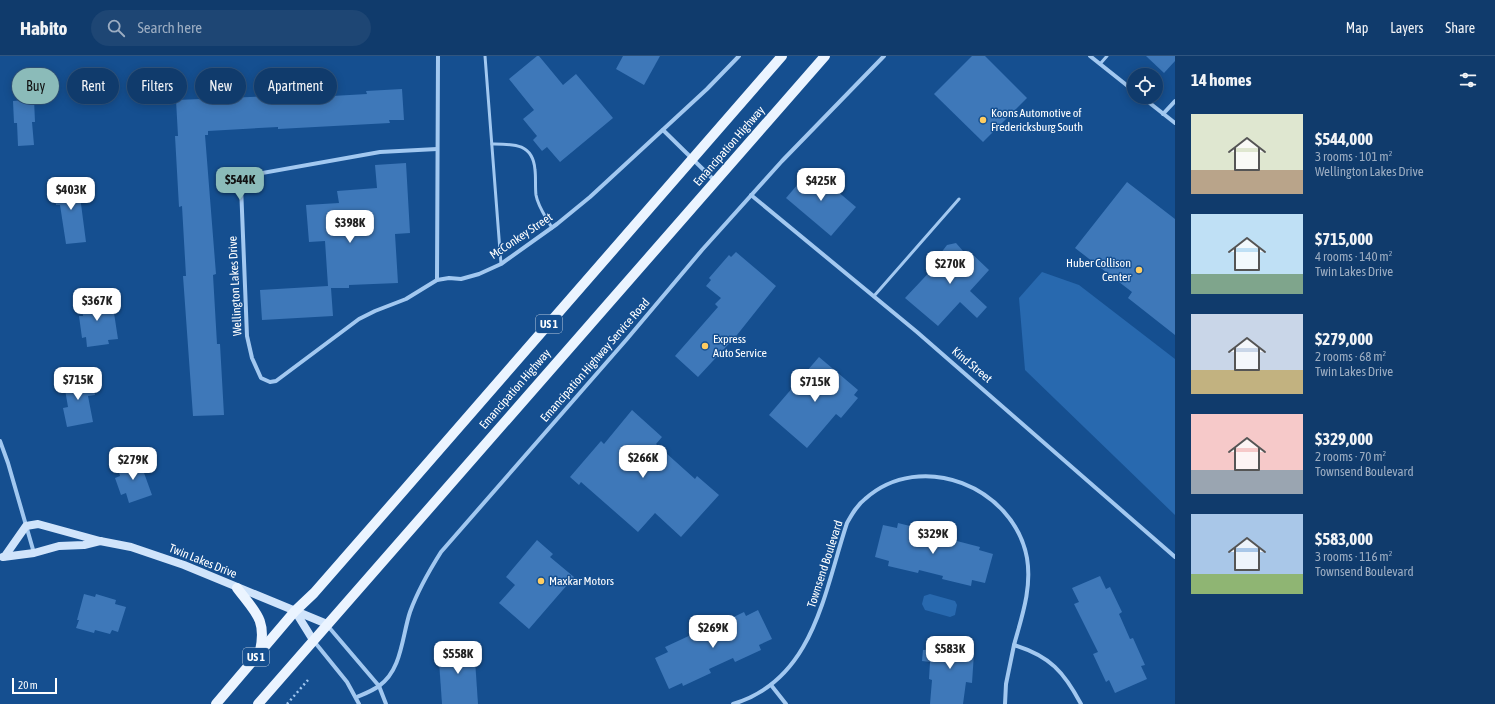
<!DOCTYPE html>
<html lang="en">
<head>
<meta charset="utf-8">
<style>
  body { margin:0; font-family:"Asap Condensed",sans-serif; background:#1e4674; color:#f1f3f6; height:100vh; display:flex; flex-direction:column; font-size:15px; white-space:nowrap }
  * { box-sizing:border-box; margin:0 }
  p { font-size:13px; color:#9cadc2 }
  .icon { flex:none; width:22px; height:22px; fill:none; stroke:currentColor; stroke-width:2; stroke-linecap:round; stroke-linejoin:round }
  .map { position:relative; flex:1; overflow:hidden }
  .details { display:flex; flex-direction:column; background:#103b6c; width:320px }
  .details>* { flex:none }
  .hud { position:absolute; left:12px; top:12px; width:380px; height:36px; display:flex; gap:8px }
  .tools { position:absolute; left:1127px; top:12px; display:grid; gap:8px }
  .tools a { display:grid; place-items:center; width:36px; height:36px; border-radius:50%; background:#103b6c; box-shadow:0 2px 10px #0003,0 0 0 1px #30557f; font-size:20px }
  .scale { position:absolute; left:12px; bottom:10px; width:45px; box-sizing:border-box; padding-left:4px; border:2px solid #fff; border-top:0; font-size:11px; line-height:14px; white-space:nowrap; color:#fff; -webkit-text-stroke:3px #154f90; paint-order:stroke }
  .price { position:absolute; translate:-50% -34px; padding:0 9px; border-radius:8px; background:#fff; color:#222; font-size:13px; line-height:26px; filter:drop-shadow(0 1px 2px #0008) }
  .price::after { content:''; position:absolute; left:50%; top:24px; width:12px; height:9px; margin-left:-6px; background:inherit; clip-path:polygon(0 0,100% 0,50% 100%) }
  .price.current { background:#8bbbb9; color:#111 }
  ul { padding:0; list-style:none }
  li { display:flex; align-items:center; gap:12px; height:100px; padding:0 16px }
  li span { display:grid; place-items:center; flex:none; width:112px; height:80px; border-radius:0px; color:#555 }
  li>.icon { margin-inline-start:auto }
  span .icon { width:48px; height:48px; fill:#fffc; stroke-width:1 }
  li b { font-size:17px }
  h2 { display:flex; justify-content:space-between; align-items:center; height:48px; padding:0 16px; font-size:17px }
  .chip { padding:0 14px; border-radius:18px; background:#103b6c; box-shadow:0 2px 10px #0003,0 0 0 1px #30557f; font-size:14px; line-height:36px }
  .chip.current { background:#8bbbb9; color:#111 }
  header { display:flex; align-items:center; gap:24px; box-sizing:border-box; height:56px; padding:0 20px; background:#103b6c; border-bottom:1px solid #30557f }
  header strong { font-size:19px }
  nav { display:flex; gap:22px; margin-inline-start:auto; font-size:14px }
  .search { width:280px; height:36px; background:#1e4674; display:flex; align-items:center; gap:10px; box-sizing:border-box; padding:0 14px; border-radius:22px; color:#9cadc2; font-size:15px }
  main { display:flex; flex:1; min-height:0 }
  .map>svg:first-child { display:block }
</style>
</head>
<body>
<header>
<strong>Habito</strong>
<div class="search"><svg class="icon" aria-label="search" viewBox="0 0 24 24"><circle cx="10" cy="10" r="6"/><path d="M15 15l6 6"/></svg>Search here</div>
<nav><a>Map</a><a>Layers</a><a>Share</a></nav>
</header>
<main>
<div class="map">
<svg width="1175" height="648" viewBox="0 0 1175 648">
  <rect width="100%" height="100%" fill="#154f90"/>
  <g fill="#2869af">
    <path d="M 1042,216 L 1079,229 L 1175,303 L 1175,459 L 1025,314 L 1019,242 Z"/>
    <path d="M 930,538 L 955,545 L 957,549 L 955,559 L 950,561 L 925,554 L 922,548 L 924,540 Z"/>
  </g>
  <g fill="#3e78b9">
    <path d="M 537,0 L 539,0 L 563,29 L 576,18 L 613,62 L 560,106 L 547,91 L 542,95 L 533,84 L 537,80 L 523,63 L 534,54 L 509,23 Z"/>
    <path d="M 623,0 L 660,0 L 644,29 L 616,13 Z"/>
    <path d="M 972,0 L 985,0 L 1027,42 L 983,86 L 934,38 Z"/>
    <path d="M 1146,0 L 1175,0 L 1175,5 L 1164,17 Z"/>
    <path d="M 402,33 L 404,64 L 389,64 L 390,67 L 278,73 L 278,71 L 208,75 L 208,79 L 205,79 L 216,218 L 213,219 L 217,288 L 220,288 L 224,359 L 193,360 L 183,220 L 186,220 L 182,150 L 179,151 L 175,80 L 178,80 L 176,44 L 297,39 L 297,42 L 367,38 L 366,35 Z"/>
    <path d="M 34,43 L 35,66 L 32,66 L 34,89 L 18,90 L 17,67 L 14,67 L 13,45 Z"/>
    <path d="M 406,107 L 410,177 L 395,178 L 398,227 L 349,229 L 349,232 L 331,232 L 333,260 L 262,264 L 260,234 L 328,230 L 325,185 L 309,186 L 306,149 L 339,147 L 337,135 L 377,132 L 375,109 Z"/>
    <path d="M 811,113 L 856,151 L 831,180 L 786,142 Z"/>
    <path d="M 78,125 L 86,186 L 66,188 L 60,149 L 56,149 L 53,128 Z"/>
    <path d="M 1127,126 L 1175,163 L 1175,279 L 1128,242 L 1132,236 L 1075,192 Z"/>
    <path d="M 956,187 L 963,195 L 970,196 L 989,214 L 970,235 L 987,251 L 977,262 L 960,246 L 938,270 L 905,242 L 938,207 L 937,202 L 947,189 Z"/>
    <path d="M 736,196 L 776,230 L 737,279 L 698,321 L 675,300 L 718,251 L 715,248 L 721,242 L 706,230 L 711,224 L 709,222 L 729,199 L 731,201 Z"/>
    <path d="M 102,235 L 105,258 L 114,257 L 118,283 L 108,284 L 109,288 L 87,291 L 86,281 L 82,282 L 79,260 L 83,260 L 82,254 L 87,253 L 85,237 Z"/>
    <path d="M 819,301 L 858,334 L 854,339 L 858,342 L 841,362 L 836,358 L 807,392 L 769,359 Z"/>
    <path d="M 83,318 L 85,327 L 92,326 L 95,339 L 88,340 L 93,366 L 67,371 L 63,352 L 68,351 L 63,322 Z"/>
    <path d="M 632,354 L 662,381 L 656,388 L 695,423 L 697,420 L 719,439 L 681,481 L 655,457 L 638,476 L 581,426 L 579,429 L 570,421 L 601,385 L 604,388 Z"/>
    <path d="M 139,403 L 152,439 L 129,447 L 126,437 L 121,439 L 115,422 L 120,420 L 117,410 Z"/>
    <path d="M 898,467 L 926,474 L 924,480 L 953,487 L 953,484 L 980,491 L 979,494 L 993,498 L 985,527 L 972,524 L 971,530 L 942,523 L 943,520 L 919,514 L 918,517 L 888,510 L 889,505 L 875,501 L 883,469 L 897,472 Z"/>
    <path d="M 537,484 L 553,498 L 550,501 L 574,521 L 529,573 L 499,547 L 515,529 L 506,521 Z"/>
    <path d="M 1100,520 L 1106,533 L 1110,531 L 1122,556 L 1119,558 L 1130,583 L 1133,582 L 1145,609 L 1141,610 L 1147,623 L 1115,637 L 1109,624 L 1106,626 L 1093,598 L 1098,596 L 1074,548 L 1079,546 L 1072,532 Z"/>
    <path d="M 84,538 L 95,541 L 96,538 L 116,544 L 115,548 L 126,551 L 118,576 L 112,574 L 110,578 L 95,574 L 94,577 L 76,572 L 79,564 L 77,564 Z"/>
    <path d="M 758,554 L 772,583 L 759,589 L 761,594 L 735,606 L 733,602 L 709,613 L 711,617 L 683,630 L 682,627 L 669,633 L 655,602 L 668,596 L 665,591 L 693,578 L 694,583 L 718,572 L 717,569 L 744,556 L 746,560 Z"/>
    <path d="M 938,580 L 970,583 L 969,597 L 974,597 L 972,627 L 966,626 L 963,648 L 930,648 L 932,624 L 929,623 L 930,606 L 922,605 L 923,594 L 937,593 Z"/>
    <path d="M 474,589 L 478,648 L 442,648 L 438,591 Z"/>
  </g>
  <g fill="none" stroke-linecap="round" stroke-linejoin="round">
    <path stroke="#a2c8f0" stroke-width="2.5" stroke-dasharray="2 3" stroke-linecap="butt" d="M 287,648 L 308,624"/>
    <g stroke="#a2c8f0" stroke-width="3">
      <path d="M 485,0 L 501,208"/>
      <path d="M 1100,8 L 1107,0"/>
      <path d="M 492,88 C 513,88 533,87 535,114 C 536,122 535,130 536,139 C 538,151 546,161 552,172"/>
      <path d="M 874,240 L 959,143"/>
    </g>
    <g stroke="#a2c8f0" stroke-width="4">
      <path d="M 1090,0 L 1134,35"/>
      <path d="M 1142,41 L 1175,67"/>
      <path d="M 1163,58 L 1175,45"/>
      <path d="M 663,74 L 715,125"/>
      <path d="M 437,93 L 380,96 L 251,119 L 245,123 L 241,130 L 247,280 L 252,302 L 261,322 L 270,326 L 276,325 L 359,263 L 375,255 L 406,243 L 437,224 L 449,222 L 461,223 L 479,218 L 501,208 L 557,168 L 590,141 L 707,33 L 739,0"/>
      <path d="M 751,139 L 917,276 L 1175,501"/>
      <path d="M 437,224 L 438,0"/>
      <path d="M 0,385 L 8,407 L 34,497"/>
      <path d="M 327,569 L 379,630 L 386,648"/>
      <path d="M 313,584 L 347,626 L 359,648"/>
      <path d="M 771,629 L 786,648"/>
      <path d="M 357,641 C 364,638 372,635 379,630 C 402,614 402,580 410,556 C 418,534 429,515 441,496 L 627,283 L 702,194 L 782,105 L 884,0"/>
      <path d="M 733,648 C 814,624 824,536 847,467 C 852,458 857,449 865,443 C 921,393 1014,431 1027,502 C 1032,532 1022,560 1014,589"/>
      <path d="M 1005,648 L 1006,628 L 1014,589 C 1050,600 1064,616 1081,648"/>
    </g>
    <g stroke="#d0e4fb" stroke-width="8">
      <path d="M 5,500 L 26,470 L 38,468 L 100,485 L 131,491 L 184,509 L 327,568"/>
      <path d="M 3,501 L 34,497 L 59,490 L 84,489 L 100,485"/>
      <path d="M 295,555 L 313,584"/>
    </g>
    <g stroke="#ebf4ff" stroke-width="10">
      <path d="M 237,532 C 255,556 267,563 260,595"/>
      <path d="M 216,648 L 295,555 L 314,537 L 405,433 L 782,0"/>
      <path d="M 258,648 L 825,0"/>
    </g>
  </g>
  <g fill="#ffcd61" stroke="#154f90" stroke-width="1.5">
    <circle cx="983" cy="64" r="4"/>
    <circle cx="1139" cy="214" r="4"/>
    <circle cx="705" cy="290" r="4"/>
    <circle cx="541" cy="525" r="4"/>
  </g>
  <g text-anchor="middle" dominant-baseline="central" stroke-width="3" stroke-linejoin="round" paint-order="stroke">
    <g fill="#154f90" stroke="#b9cade" stroke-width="1">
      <rect x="536" y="259" width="26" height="18" rx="3"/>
      <rect x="243" y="592" width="26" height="18" rx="3"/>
    </g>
    <g font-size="11" font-weight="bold" fill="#fff">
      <text x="549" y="268">US 1</text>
      <text x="256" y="601">US 1</text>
    </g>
    <g font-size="12" fill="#fff" stroke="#154f90" text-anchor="start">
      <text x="991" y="57">Koons Automotive of<tspan x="991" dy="14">Fredericksburg South</tspan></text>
      <text x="1131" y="207" text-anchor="end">Huber Collison<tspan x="1131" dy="14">Center</tspan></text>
      <text x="713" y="283">Express<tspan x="713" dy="14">Auto Service</tspan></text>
      <text x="549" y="525">Maxkar Motors</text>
    </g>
    <g font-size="12" fill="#fff" stroke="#154f90">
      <text transform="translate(729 90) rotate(-49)">Emancipation Highway</text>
      <text transform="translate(521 180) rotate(-34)">McConkey Street</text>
      <text transform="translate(235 230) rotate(-93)">Wellington Lakes Drive</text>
      <text transform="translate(595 304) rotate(-49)">Emancipation Highway Service Road</text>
      <text transform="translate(972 309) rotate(40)">Kind Street</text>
      <text transform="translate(515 333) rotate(-49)">Emancipation Highway</text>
      <text transform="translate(203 505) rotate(22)">Twin Lakes Drive</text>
      <text transform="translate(825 508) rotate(-72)">Townsend Boulevard</text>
    </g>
  </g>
</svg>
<div class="tools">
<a><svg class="icon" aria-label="locate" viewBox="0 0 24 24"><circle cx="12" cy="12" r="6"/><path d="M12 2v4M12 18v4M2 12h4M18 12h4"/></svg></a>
</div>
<div class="scale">20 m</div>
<b class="price current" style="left:240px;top:145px">$544K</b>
<b class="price" style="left:821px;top:146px">$425K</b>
<b class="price" style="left:71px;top:155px">$403K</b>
<b class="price" style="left:350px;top:188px">$398K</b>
<b class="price" style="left:950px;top:229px">$270K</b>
<b class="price" style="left:97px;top:266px">$367K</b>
<b class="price" style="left:78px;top:345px">$715K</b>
<b class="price" style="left:815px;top:347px">$715K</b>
<b class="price" style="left:643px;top:423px">$266K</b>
<b class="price" style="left:133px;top:425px">$279K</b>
<b class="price" style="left:933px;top:499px">$329K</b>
<b class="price" style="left:713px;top:593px">$269K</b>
<b class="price" style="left:950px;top:614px">$583K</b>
<b class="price" style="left:458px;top:619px">$558K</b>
<div class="hud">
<a class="chip current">Buy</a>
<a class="chip">Rent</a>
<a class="chip">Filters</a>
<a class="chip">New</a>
<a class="chip">Apartment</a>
</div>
</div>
<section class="details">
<h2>14 homes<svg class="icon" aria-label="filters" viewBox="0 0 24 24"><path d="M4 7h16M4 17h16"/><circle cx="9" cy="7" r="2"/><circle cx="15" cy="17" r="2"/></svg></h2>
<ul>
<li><span style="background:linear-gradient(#dfe7d0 70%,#b9a48a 0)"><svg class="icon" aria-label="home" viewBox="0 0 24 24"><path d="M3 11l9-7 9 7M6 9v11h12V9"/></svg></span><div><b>$544,000</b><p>3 rooms · 101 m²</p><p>Wellington Lakes Drive</p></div></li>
<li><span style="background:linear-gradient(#bfe0f5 75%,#7fa58c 0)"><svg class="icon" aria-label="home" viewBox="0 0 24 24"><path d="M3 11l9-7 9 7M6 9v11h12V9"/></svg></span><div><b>$715,000</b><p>4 rooms · 140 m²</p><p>Twin Lakes Drive</p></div></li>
<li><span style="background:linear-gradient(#c9d6e8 70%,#c2b280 0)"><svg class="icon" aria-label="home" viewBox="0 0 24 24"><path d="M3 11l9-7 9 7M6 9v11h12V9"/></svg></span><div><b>$279,000</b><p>2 rooms · 68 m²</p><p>Twin Lakes Drive</p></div></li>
<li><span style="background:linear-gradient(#f6c9c9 70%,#9aa5b1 0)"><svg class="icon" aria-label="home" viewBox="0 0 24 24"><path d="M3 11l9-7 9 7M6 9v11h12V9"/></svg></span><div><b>$329,000</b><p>2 rooms · 70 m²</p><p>Townsend Boulevard</p></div></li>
<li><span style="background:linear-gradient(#a9c7e8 75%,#8fb573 0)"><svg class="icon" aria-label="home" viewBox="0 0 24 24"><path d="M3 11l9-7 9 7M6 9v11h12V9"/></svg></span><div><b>$583,000</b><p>3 rooms · 116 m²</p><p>Townsend Boulevard</p></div></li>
</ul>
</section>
</main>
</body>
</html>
